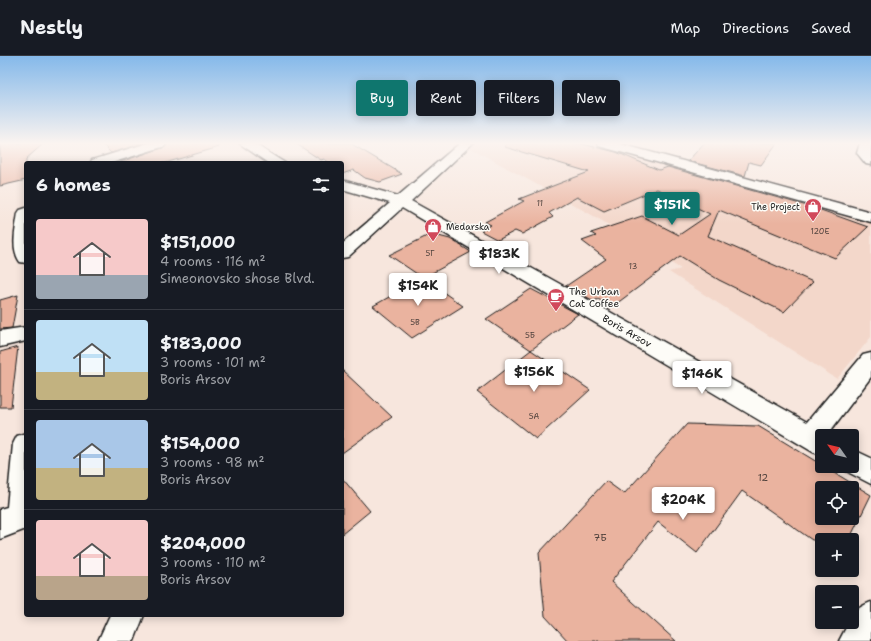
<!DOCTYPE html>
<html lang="en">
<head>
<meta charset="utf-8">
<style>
  body { margin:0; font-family:"Shantell Sans",sans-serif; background:#242831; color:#f1f3f6; height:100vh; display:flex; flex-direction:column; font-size:15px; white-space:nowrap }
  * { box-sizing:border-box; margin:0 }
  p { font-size:13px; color:#9ea1a6 }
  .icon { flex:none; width:22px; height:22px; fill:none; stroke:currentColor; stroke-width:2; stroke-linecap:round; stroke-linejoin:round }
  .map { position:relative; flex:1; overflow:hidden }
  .side { position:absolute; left:24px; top:105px; width:320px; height:456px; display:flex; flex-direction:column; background:#171b24; border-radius:4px; box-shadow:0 2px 10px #0003 }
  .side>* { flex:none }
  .top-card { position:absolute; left:356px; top:24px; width:380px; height:36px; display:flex; gap:8px }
  .needle { width:26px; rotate:304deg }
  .fabs { position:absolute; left:815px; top:373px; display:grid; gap:8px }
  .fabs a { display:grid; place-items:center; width:44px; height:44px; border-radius:4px; background:#171b24; box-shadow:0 2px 10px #0003; font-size:20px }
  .price { position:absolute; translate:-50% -34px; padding:0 9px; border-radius:4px; background:#fff; color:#222; font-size:13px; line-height:26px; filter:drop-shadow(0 1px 2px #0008) }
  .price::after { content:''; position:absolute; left:50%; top:24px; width:12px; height:9px; margin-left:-6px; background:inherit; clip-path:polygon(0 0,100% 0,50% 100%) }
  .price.selected { background:#0f766e; color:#fff }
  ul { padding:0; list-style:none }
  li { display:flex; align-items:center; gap:12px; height:100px; padding:0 12px }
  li+li { border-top:1px solid #363941 }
  li span { display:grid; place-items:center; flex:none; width:112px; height:80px; border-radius:4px; color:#555 }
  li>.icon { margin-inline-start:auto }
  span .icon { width:48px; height:48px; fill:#fffc; stroke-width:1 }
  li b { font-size:17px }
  h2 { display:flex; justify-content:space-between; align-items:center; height:48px; padding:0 12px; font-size:17px }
  .pill { padding:0 14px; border-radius:4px; background:#171b24; box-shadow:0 2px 10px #0003; font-size:14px; line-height:36px }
  .pill.selected { background:#0f766e; color:#fff }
  header { display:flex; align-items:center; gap:24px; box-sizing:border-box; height:56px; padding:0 20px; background:#171b24; border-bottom:1px solid #363941 }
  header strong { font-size:19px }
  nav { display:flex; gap:22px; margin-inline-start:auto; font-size:14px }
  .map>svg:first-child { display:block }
</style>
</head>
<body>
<header>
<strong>Nestly</strong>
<nav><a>Map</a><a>Directions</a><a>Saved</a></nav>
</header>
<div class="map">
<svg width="871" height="585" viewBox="0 0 871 585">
  <rect width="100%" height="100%" fill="#f7e6dd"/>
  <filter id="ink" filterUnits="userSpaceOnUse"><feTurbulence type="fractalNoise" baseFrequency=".025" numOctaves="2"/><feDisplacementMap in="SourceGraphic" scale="8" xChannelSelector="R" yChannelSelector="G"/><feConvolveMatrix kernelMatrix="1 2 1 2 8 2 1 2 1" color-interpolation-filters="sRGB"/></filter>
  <g filter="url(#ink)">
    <path fill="#f3d7ca" d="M 476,87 L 591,87 L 871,166 L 871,281 L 837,323 L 669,216 L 681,213 L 599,163 L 469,91 Z"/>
    <g fill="#eab39f" stroke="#1c1c1c" fill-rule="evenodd">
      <path d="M 0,87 L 44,87 L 26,103 L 26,124 L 0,130 Z"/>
      <path d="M 101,87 L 144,87 L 111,97 Z"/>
      <path d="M 167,87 L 219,87 L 219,91 L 165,107 L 120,106 L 165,91 Z"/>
      <path d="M 295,87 L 350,87 L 402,118 L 380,126 L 365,122 L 354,114 L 342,118 L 342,107 L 330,107 L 324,103 L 321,104 Z"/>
      <path d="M 506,87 L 578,87 L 616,96 L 659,114 L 668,111 L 818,153 L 868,171 L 835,202 L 719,154 L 708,180 L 813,226 L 784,256 L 719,224 L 680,200 L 612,251 L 598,243 L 594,245 L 566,230 L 606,203 L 582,185 L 596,180 L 591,177 L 642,160 L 679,179 L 710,158 L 657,133 L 604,155 L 577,141 L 549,157 L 553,161 L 522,178 L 515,175 L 498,184 L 481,175 L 491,169 L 485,166 L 524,145 L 519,143 L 589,116 L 505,91 Z"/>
      <path d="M 704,87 L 777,87 L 761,109 L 749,106 L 745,120 L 688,105 Z"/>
      <path d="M 431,178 L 450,183 L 471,196 L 423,222 L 389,199 Z"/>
      <path d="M 423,222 L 463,250 L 412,282 L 373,250 Z"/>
      <path d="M 531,233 L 578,258 L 531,294 L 486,263 Z"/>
      <path d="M 18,239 L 12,272 L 0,273 L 0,244 Z"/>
      <path d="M 18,291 L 11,351 L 0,351 L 0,296 Z"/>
      <path d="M 531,294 L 590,334 L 536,383 L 477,336 Z"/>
      <path d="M 342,314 L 392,361 L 342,397 Z"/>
      <path d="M 687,368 L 758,370 L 871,439 L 849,484 L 812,484 L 742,435 L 697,497 L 658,466 L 611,526 L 676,585 L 568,585 L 545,560 L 539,497 L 606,425 L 624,438 ZM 822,432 L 852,432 L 852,462 L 822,462 Z"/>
      <path d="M 342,422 L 370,455 L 342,478 Z"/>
    </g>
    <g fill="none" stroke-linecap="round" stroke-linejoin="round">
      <defs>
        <g id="minor">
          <path d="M 148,87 L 166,87 L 165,90 L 111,107 L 90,107 L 92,104 Z"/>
          <path d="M 239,87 L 253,87 L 285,107 L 268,107 Z"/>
          <path d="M 460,87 L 473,87 L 411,145 L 807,366 L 863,299 L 871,297 L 871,321 L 828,378 L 831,380 L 822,380 L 822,399 L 813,396 L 402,152 L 348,201 L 342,202 L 342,188 L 390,147 L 342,133 L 342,124 L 398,140 Z"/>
          <path d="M 860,87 L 871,87 L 871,109 L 866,108 L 857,97 Z"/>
          <path d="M 26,152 L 26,207 L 20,206 C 10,192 16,172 18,157 L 20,154 Z"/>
          <path d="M 26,271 L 26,285 L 0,291 L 0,275 Z"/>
          <path d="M 26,377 L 26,473 L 0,483 L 0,453 L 7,451 L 13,388 L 17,380 Z"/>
          <path d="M 852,393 L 871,402 L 871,428 L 842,413 L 841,410 L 852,410 Z"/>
          <path d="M 871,546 L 871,585 L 839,585 L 849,566 L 852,566 C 852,554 862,550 871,546 Z"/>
          <path d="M 110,559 L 144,559 L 134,585 L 98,585 Z"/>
        </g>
        <path id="major" d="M 598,87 L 617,87 L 871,156 L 871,166 L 599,90 Z"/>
      </defs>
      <use href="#minor" stroke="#1c1c1c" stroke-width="3"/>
      <use href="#major" stroke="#1c1c1c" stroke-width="3"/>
      <use href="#minor" fill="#fdfcf7" fill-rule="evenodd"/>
      <use href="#major" fill="#fdfcf7" fill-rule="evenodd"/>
    </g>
  </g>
  <linearGradient id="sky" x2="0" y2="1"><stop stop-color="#85b9ea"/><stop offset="0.52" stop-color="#fbf4f0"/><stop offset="1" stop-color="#fbf4f0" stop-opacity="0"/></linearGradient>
  <rect width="871" height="168" fill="url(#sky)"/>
  <defs>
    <symbol id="shop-pin" viewBox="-11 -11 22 30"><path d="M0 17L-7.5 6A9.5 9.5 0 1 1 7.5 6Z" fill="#d1495b" stroke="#fdfcf7"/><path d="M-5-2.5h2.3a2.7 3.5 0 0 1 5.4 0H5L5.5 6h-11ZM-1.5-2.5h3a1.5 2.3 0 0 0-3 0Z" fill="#fff"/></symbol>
    <symbol id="cafe-pin" viewBox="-11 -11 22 30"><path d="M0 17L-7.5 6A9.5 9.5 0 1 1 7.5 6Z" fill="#d1495b" stroke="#fdfcf7"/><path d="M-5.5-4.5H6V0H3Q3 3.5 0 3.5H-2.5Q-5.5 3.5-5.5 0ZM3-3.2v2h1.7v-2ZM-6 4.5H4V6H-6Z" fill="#fff"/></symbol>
  </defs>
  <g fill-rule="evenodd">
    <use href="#shop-pin" x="803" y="141" width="20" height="27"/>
    <use href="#shop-pin" x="423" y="161" width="20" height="27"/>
    <use href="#cafe-pin" x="546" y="231" width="20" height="27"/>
  </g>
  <g text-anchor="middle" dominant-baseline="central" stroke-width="3" stroke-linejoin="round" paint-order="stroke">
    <g font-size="8" fill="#50423d">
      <text x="540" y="147">11</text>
      <text x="820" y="175">120Е</text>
      <text x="430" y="197">5Г</text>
      <text x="633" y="210">13</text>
      <text x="415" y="266">5В</text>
      <text x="530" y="279">5Б</text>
      <text x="534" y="360">5A</text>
    </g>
    <g font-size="9" fill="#1c1c1c" stroke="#fdfcf7" text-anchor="end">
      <text x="800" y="151">The Project</text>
      <text x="446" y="171" text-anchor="start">Medarska</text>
    </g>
    <g font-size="10" fill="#1c1c1c" stroke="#fdfcf7" text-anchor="start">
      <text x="569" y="235">The Urban<tspan x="569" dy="12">Cat Coffee</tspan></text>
    </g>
    <g font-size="10" fill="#1c1c1c" stroke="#fdfcf7">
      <text transform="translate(627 275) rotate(30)">Boris Arsov</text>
    </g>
    <g font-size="10" fill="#50423d">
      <text x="763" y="421">12</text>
      <text x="600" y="481">7Б</text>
    </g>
  </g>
</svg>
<div class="fabs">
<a><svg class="needle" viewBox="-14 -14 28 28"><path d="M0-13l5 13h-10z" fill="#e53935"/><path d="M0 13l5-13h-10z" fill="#9ea1a6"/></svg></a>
<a><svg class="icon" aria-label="locate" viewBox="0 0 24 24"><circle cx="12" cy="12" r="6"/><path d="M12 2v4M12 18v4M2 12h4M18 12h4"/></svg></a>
<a>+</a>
<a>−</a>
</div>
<b class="price selected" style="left:672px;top:170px">$151K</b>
<b class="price" style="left:499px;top:219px">$183K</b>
<b class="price" style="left:418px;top:251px">$154K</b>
<b class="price" style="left:534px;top:337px">$156K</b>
<b class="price" style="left:702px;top:339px">$146K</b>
<b class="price" style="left:683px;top:465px">$204K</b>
<div class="top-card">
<a class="pill selected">Buy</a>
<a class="pill">Rent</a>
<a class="pill">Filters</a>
<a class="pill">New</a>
</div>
<section class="side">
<h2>6 homes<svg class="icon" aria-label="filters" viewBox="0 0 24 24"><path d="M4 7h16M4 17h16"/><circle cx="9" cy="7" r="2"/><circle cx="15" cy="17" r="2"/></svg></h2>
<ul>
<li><span style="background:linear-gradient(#f6c9c9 70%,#9aa5b1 0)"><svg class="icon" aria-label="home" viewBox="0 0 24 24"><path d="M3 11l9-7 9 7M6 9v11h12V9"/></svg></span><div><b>$151,000</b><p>4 rooms · 116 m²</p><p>Simeonovsko shose Blvd.</p></div></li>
<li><span style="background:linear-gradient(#bfe0f5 65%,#c2b280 0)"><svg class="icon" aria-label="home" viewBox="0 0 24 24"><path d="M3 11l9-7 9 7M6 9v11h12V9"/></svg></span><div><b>$183,000</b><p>3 rooms · 101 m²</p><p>Boris Arsov</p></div></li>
<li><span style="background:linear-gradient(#a9c7e8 60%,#c2b280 0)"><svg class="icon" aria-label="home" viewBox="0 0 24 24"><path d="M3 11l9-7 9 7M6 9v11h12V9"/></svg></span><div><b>$154,000</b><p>3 rooms · 98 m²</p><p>Boris Arsov</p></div></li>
<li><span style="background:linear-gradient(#f6c9c9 70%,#b9a48a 0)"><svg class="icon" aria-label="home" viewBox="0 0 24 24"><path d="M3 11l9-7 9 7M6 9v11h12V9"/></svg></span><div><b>$204,000</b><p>3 rooms · 110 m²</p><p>Boris Arsov</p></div></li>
</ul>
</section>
</div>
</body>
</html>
